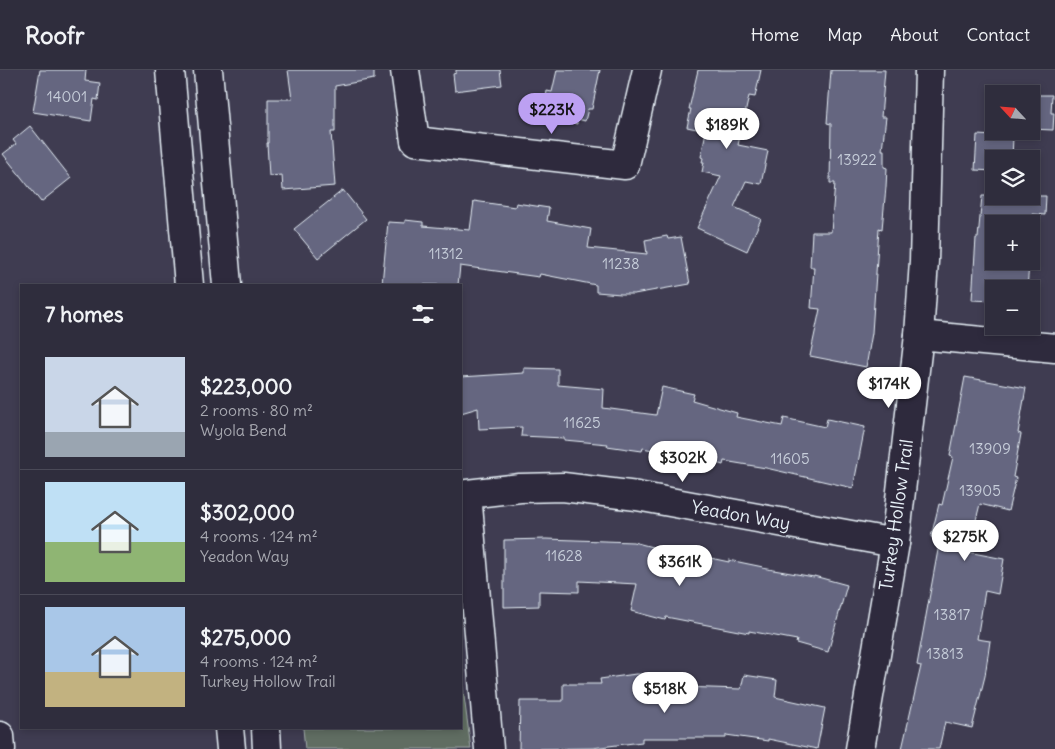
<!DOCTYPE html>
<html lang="en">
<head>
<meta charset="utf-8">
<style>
  body { margin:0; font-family:Delius,sans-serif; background:#3b3948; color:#f1f3f6; height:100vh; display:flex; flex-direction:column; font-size:19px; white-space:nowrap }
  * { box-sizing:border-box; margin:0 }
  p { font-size:16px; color:#a7a8b0 }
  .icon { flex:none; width:28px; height:28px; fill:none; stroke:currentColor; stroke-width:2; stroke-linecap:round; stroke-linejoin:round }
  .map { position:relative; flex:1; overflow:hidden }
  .side { position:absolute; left:20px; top:214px; width:442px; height:445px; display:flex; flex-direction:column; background:#2f2d3d; border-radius:0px; box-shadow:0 2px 8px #0003,0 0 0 1px #4a4957 }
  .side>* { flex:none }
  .needle { width:32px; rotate:296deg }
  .controls { position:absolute; left:985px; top:15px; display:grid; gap:10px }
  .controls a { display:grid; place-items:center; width:55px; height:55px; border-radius:0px; background:#2f2d3d; box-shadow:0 2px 8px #0003,0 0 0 1px #4a4957; font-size:25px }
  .price { position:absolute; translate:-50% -42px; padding:0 11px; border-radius:18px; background:#fff; color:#222; font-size:16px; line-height:32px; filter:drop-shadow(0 1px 2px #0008) }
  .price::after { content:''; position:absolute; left:50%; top:30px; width:15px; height:11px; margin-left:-8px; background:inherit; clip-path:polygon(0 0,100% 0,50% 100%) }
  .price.selected { background:#bca0f2; color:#111 }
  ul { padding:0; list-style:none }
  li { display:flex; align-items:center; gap:15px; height:125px; padding:0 25px }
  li+li { border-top:1px solid #4a4957 }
  li span { display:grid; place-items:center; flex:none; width:140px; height:100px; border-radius:0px; color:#555 }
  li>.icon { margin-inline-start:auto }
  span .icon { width:60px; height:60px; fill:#fffc; stroke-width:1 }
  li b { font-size:21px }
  h2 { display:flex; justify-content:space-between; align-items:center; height:60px; padding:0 25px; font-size:21px }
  header { display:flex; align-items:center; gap:30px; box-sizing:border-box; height:70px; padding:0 25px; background:#2f2d3d; border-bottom:1px solid #4a4957 }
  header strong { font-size:24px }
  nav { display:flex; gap:28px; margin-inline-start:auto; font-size:18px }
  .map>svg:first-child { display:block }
</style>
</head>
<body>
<header>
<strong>Roofr</strong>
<nav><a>Home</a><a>Map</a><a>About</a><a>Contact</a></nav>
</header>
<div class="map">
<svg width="1055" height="679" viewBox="0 0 1055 679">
  <rect width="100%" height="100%" fill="#3f3c51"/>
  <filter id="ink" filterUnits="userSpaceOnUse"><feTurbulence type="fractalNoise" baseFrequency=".02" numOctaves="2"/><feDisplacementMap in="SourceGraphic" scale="10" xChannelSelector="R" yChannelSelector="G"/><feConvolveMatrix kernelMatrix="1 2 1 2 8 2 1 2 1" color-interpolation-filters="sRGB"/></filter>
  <g filter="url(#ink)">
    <path fill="#616d62" stroke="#a4afad" d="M 461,604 L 471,679 L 305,679 L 303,658 L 461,658 Z"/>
    <g fill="#656680" stroke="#e8f1f8">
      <path d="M 40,0 L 86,0 L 85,11 L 100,13 L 98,30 L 94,29 L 91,51 L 33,42 Z"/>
      <path d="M 288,0 L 374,0 L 374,9 L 335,16 L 335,62 L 331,62 L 335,116 L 283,120 L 282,105 L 269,106 L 267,73 L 268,73 L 268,29 L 292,29 Z"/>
      <path d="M 456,0 L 500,0 L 502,15 L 455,21 L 453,4 L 456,3 Z"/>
      <path d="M 557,0 L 600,0 L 592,39 L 588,39 L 585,51 L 577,49 L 577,54 L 543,46 L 547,21 L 552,22 Z"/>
      <path d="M 698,0 L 761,0 L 755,27 L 749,26 L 738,75 L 768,81 L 761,114 L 746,111 L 734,137 L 761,149 L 747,181 L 697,158 L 721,106 L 702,102 L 704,92 L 702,92 L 703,88 L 701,87 L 706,61 L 687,57 L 691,39 L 689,39 Z"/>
      <path d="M 831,0 L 885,0 L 881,47 L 886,47 L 882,80 L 884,80 L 884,97 L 887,98 L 886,117 L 882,159 L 879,158 L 872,263 L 866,297 L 810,286 L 820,239 L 811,238 L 814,197 L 810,197 L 812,162 L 831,162 L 835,113 L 830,113 L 831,54 L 827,53 Z"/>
      <path d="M 1031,25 L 1052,25 L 1051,43 L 1054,43 L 1053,60 L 1031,59 Z"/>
      <path d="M 30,56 L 71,108 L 41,132 L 3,84 L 16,74 L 13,70 Z"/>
      <path d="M 977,65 L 1013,67 L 1012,89 L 994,89 L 994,101 L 975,100 Z"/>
      <path d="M 343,120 L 366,149 L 318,188 L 294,159 Z"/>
      <path d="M 982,126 L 1046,126 L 1045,145 L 1033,144 L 1032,154 L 994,154 L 994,192 L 1029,194 L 1027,219 L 994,219 L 994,231 L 972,230 L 976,168 L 978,168 Z"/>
      <path d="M 474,131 L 515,137 L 516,133 L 549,138 L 547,151 L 591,159 L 588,178 L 647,184 L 645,170 L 667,166 L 668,169 L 681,167 L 690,214 L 634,224 L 621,224 L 596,222 L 596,215 L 540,204 L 539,207 L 460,196 L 458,215 L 382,214 L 388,152 L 405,153 L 405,150 L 423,152 L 423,156 L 470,160 Z"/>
      <path d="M 524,298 L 558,299 L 558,315 L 604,319 L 603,338 L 656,345 L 662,317 L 694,324 L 692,330 L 737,343 L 736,347 L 782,356 L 784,348 L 825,357 L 827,349 L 865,357 L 853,418 L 766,398 L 724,391 L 723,395 L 681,382 L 680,386 L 643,378 L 642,381 L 607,376 L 608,374 L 564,370 L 564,368 L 521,366 L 522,357 L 479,359 L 478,338 L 461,343 L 461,307 L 524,303 Z"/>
      <path d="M 965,307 L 1026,318 L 1018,363 L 1021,364 L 1013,407 L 1016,408 L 1008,441 L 980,434 L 968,482 L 1004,489 L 998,524 L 985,521 L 977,569 L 990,571 L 985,606 L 972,658 L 945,652 L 939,679 L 902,679 L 921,596 L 917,595 L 940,469 L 931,467 L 939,434 L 942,435 L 953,387 L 950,386 Z"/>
      <path d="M 546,469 L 633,472 L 687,486 L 687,483 L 729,492 L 729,490 L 763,497 L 762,498 L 814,507 L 814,506 L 847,515 L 828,582 L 796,573 L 797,570 L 749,561 L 749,563 L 666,547 L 665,550 L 631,541 L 637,514 L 579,511 L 579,522 L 539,521 L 539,536 L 504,537 L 504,470 Z"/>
      <path d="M 636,604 L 681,606 L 681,617 L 741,619 L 744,605 L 777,610 L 775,627 L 825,638 L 817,679 L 768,669 L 768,671 L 726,665 L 726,668 L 642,668 L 642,672 L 592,678 L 519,679 L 520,631 L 563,631 L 563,614 L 601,614 L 600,609 Z"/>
    </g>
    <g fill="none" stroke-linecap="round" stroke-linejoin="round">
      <defs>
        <g id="minor">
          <path d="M 405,0 L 415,71 L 625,95 L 647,0"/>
          <path d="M 919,265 L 1055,278"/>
          <path d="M 0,666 L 1,679"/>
          <path d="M 489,679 L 467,424 L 520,418 L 563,417 L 637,426 L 895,473"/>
          <path d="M 860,679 L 895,473 L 919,265 L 924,191 L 929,0"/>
        </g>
        <g id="major">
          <path d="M 170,0 L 189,215"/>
          <path d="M 208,0 L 227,215"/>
          <path d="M 229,658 L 231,679"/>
          <path d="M 266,658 L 267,679"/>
        </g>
      </defs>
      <use href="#minor" stroke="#e8f1f8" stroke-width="31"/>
      <use href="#major" stroke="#e8f1f8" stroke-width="31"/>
      <use href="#minor" stroke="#2f2a3d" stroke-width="28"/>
      <use href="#major" stroke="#2f2a3d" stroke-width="28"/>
    </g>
  </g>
  <g text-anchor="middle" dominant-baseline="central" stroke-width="5" stroke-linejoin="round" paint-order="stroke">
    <g font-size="15" fill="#c7ceda">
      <text x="67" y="26">14001</text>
      <text x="857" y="89">13922</text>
      <text x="446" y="183">11312</text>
      <text x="621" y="193">11238</text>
      <text x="582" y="352">11625</text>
      <text x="990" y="378">13909</text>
      <text x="790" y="388">11605</text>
      <text x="980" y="420">13905</text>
      <text x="564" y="485">11628</text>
      <text x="952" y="544">13817</text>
      <text x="945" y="583">13813</text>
    </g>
    <g font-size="18" fill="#e8f1f8" stroke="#2f2a3d">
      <text transform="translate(741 445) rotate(10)">Yeadon Way</text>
      <text transform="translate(896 445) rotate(-82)">Turkey Hollow Trail</text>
    </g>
  </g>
</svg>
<div class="controls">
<a><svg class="needle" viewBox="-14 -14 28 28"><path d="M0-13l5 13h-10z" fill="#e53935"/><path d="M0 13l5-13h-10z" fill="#a7a8b0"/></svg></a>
<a><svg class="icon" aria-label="layers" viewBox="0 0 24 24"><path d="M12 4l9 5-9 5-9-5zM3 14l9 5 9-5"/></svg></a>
<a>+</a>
<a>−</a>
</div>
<b class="price selected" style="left:552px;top:65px">$223K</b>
<b class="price" style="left:727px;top:80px">$189K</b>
<b class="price" style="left:889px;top:339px">$174K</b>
<b class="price" style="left:683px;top:413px">$302K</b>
<b class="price" style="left:965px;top:492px">$275K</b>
<b class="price" style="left:680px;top:517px">$361K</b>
<b class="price" style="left:665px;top:644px">$518K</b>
<section class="side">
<h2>7 homes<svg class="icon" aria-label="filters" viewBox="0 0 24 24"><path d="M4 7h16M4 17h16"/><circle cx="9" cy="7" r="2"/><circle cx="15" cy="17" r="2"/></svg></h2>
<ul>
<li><span style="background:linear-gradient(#c9d6e8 75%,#9aa5b1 0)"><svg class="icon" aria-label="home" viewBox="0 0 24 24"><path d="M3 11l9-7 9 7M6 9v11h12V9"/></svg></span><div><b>$223,000</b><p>2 rooms · 80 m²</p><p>Wyola Bend</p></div></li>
<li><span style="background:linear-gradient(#bfe0f5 60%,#8fb573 0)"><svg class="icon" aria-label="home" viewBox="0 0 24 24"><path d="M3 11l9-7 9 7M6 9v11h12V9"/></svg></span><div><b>$302,000</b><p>4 rooms · 124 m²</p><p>Yeadon Way</p></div></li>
<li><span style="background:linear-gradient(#a9c7e8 65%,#c2b280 0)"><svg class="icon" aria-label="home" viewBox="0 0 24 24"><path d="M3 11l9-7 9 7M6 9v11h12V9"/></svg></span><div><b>$275,000</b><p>4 rooms · 124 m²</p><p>Turkey Hollow Trail</p></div></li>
</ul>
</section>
</div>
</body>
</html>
